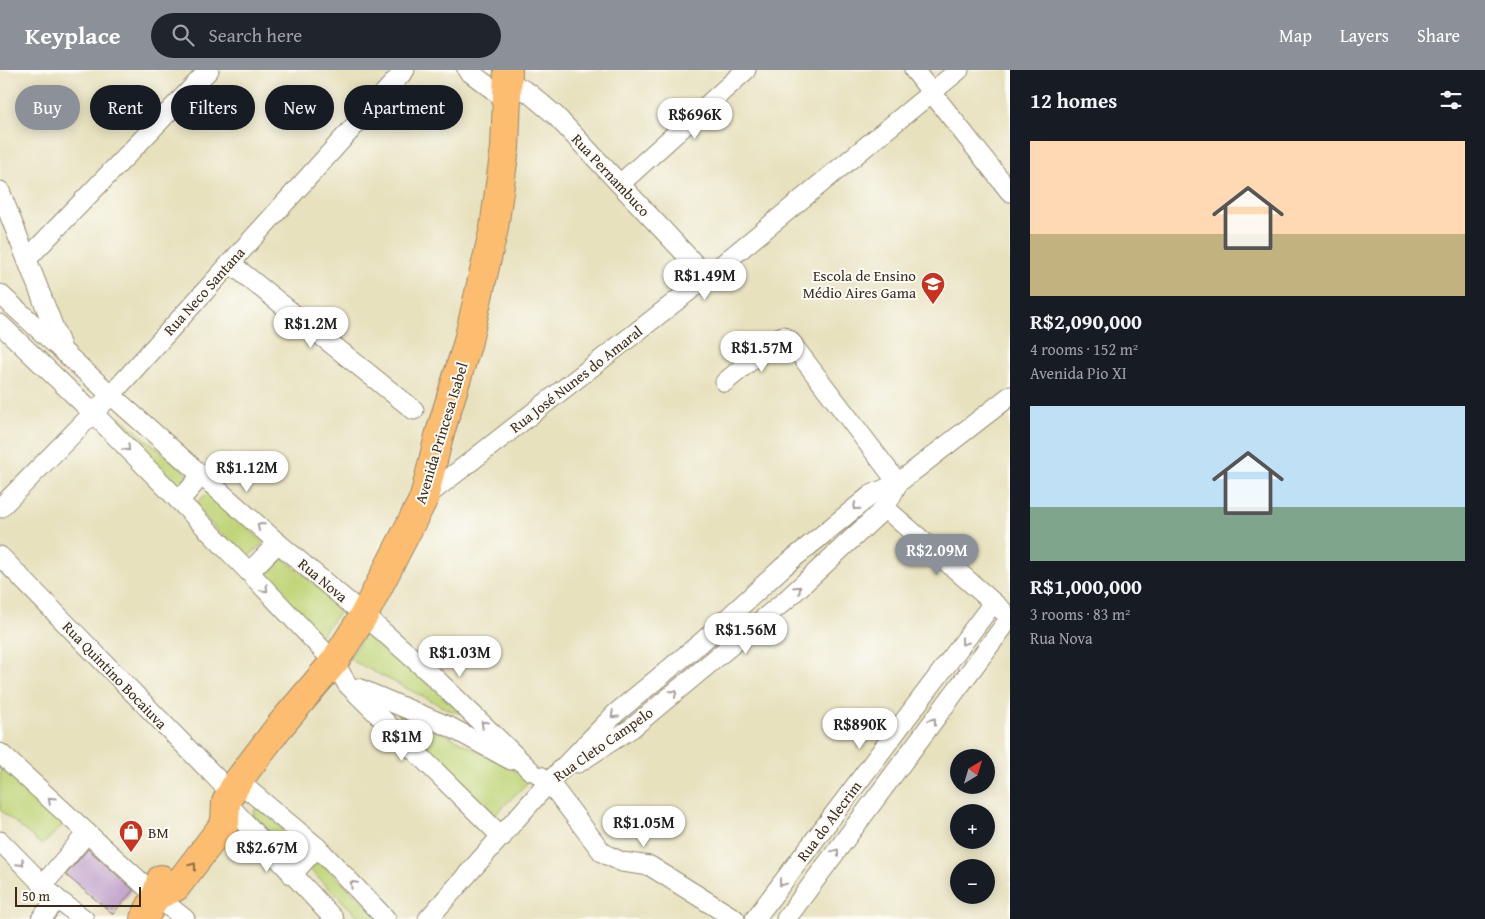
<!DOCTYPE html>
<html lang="en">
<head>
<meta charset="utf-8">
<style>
  body { margin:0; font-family:"Gentium Book Plus",serif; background:#20242c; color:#f1f3f6; height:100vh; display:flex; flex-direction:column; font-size:19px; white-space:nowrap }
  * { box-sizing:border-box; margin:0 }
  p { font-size:16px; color:#9ea1a6 }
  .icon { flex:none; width:28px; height:28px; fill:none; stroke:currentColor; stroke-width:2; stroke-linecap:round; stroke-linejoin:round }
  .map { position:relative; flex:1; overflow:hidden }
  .drawer { display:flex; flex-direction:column; background:#171b24; width:475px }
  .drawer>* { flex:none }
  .top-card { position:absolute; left:15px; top:15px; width:475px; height:45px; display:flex; gap:10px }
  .needle { width:32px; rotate:38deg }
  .controls { position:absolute; left:950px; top:679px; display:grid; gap:10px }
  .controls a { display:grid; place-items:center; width:45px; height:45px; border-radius:50%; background:#171b24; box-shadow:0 2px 12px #0003; font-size:25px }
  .scale { position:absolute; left:15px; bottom:12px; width:126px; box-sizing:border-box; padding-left:5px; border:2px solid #3b2a1e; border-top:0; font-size:14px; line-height:18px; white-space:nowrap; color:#3b2a1e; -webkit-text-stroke:4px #fdfcf7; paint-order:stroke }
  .price { position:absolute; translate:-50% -42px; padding:0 11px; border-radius:18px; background:#fff; color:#222; font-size:16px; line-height:32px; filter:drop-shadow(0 1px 2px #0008) }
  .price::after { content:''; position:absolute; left:50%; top:30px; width:15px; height:11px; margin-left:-8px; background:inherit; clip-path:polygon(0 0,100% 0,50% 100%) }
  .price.selected { background:#8c9099; color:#fff }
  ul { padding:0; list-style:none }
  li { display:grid; align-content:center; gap:10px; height:265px; padding:0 20px }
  li span { display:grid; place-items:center; height:155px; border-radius:0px; color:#555 }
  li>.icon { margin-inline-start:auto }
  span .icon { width:90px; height:90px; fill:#fffc; stroke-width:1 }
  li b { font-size:21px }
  h2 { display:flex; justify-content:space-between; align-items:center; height:60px; padding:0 20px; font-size:21px }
  .chip { padding:0 18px; border-radius:22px; background:#171b24; box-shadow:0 2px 12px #0003; font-size:18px; line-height:45px }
  .chip.selected { background:#8c9099; color:#fff }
  header { display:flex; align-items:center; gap:30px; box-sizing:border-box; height:70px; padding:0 25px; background:#8c9099; color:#fff }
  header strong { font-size:24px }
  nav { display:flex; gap:28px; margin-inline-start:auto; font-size:18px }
  .search { width:350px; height:45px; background:#20242c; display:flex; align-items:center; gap:12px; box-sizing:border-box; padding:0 18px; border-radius:28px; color:#9ea1a6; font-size:19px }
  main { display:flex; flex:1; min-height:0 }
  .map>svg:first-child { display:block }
</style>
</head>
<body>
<header>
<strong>Keyplace</strong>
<div class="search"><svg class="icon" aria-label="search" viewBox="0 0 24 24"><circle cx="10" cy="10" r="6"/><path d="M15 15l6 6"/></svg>Search here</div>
<nav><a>Map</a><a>Layers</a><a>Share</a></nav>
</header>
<main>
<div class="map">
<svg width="1010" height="849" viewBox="0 0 1010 849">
  <rect width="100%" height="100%" fill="#fdfcf7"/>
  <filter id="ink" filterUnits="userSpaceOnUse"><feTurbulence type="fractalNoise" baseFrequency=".02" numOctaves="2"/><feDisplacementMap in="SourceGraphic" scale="10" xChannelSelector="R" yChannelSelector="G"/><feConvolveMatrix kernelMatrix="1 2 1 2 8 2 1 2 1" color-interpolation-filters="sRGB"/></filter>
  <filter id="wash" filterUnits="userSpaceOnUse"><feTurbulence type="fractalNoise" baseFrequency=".0096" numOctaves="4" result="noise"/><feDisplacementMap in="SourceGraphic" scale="20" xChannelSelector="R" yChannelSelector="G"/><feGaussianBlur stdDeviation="1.12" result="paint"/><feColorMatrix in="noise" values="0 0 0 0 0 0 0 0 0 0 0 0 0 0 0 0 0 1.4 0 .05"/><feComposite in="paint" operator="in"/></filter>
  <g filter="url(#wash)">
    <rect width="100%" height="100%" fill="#e7e1be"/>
    <g fill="#bfd477" stroke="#7d7f4a">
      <path d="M 120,347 L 190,406 L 177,422 L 115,362 Z"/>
      <path d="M 209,421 L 264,473 L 245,489 L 194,436 Z"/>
      <path d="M 283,488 L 343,538 L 320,566 L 264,508 Z"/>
      <path d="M 367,561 L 463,644 L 449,640 L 349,589 Z"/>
      <path d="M 394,637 L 531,709 L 495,745 L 398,645 Z"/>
      <path d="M 0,697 L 66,752 L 42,775 L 0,740 Z"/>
      <path d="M 258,737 L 302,776 L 299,780 L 292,782 L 253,745 L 254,741 Z"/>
      <path d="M 319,791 L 382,849 L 361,849 L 311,801 L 312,796 Z"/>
    </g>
    <g id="blocks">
      <path fill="#bf9fc9" d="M 88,779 L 133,820 L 113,844 L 66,805 Z"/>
    </g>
  </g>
  <g filter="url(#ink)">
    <use href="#blocks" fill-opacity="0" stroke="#91866e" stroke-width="1"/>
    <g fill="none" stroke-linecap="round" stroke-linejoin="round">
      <defs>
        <g id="street">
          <path d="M 467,0 L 508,31"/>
          <path d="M 914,0 L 1010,122"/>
          <path d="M 508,11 L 529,23 L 555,45 L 707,207"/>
          <path d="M 620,114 L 746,0"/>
          <path d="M 0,121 L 61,276"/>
          <path d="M 27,189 L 209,0"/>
          <path d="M 230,193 L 414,340"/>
          <path d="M 0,224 L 111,325 L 278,473 L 364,545 L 434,607 L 531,701"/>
          <path d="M 0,254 L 93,343 L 249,502 L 334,592 L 347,614 L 502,767"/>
          <path d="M 725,312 L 778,268 L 783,266 L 789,270 L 898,413"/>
          <path d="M 424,428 L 707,207 L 959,0"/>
          <path d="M 179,431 L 202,405"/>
          <path d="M 0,438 L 111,325 L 405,0"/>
          <path d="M 885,438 L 1003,541"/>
          <path d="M 0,486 L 231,723"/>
          <path d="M 249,502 L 278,473"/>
          <path d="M 358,618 L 450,657 L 511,690"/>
          <path d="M 0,683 L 156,826 L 185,849"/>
          <path d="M 578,693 L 632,658 L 787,529 L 885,438 L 898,413"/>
          <path d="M 540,706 L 549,712 L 602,782 L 607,785 L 622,792 L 650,796 L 735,849"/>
          <path d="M 238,711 L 317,777 L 386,849"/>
          <path d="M 226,732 L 334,849"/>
          <path d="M 0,771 L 57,829 L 84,849"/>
          <path d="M 292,805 L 317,777"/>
          <path d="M 43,815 L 87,763"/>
          <path d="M 41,849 L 57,829"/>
          <path d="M 428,849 L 549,712 L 616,643 L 704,570 L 783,497 L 871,425 L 898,413 L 1010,326"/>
          <path d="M 755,849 L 993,533"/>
          <path d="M 786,849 L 1010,548"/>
        </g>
        <g id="primary">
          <path d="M 156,826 L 176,817 L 225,753 L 226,732 L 238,711 L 279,657 L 334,592 L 364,545 L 424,428 L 439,366 L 467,275 L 494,158 L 505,78 L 508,0"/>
          <path d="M 144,849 L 156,826 L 161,809"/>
        </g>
      </defs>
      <use href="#street" stroke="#91866e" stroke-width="21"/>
      <use href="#primary" stroke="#91866e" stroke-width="30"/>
      <use href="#street" stroke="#fff" stroke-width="19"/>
      <use href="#primary" stroke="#fcbd6f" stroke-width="28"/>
    </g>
    <defs><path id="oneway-chevron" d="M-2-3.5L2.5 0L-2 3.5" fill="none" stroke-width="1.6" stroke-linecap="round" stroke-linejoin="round" transform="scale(1.25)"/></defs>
    <g stroke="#a79f9a">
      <use href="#oneway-chevron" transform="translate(127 378) rotate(46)"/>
      <use href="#oneway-chevron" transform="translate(856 437) rotate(141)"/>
      <use href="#oneway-chevron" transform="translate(260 456) rotate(-139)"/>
      <use href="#oneway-chevron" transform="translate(265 519) rotate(47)"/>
      <use href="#oneway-chevron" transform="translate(798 519) rotate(-43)"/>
      <use href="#oneway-chevron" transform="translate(964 572) rotate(127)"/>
      <use href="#oneway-chevron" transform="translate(674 623) rotate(-40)"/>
      <use href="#oneway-chevron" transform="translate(614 645) rotate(136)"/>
      <use href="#oneway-chevron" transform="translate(933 651) rotate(-53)"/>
      <use href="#oneway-chevron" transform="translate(484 654) rotate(-136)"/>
      <use href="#oneway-chevron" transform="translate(51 730) rotate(-137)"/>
      <use href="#oneway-chevron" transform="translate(836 782) rotate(-53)"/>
      <use href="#oneway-chevron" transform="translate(21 793) rotate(46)"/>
      <use href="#oneway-chevron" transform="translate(782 813) rotate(127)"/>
      <use href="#oneway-chevron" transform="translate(353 814) rotate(-134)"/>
    </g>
    <use stroke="#926c42" href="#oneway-chevron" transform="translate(193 796) rotate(-53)"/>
  </g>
  <defs>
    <symbol id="school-pin" viewBox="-11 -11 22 30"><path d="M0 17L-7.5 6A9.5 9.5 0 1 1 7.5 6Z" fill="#c8321e" stroke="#fdfcf7"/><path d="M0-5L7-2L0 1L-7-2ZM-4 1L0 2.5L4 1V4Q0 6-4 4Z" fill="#fff"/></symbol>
    <symbol id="shop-pin" viewBox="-11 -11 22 30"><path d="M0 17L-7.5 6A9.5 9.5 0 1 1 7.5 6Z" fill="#c8321e" stroke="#fdfcf7"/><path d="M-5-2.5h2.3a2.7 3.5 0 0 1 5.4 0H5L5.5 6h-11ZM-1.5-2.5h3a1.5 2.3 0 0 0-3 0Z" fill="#fff"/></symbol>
  </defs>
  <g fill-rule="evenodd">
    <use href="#school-pin" x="919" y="200" width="28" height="38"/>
    <use href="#shop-pin" x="117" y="748" width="28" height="38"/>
  </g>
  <g text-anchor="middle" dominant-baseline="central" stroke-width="4" stroke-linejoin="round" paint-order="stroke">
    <g font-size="15" fill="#3b2a1e" stroke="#fdfcf7">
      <text transform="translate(611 105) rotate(47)">Rua Pernambuco</text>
      <text transform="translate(204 221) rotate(-48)">Rua Neco Santana</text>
      <text transform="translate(576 309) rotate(-38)">Rua José Nunes do Amaral</text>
      <text transform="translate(441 363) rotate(-73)">Avenida Princesa Isabel</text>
      <text transform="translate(323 510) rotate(40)">Rua Nova</text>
      <text transform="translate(115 605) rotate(46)">Rua Quintino Bocaiuva</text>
      <text transform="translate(603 674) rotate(-35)">Rua Cleto Campelo</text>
      <text transform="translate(829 751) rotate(-53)">Rua do Alecrim</text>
    </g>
    <g font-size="15" fill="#3b2a1e" stroke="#fdfcf7" text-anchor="end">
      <text x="916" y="205">Escola de Ensino<tspan x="916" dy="17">Médio Aires Gama</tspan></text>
      <text x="148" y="762" text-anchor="start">BM</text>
    </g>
  </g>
</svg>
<div class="controls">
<a><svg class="needle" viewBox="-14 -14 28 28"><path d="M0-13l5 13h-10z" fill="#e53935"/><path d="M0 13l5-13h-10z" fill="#9ea1a6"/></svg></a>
<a>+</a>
<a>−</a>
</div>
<div class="scale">50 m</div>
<b class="price" style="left:695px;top:70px">R$696K</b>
<b class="price" style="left:705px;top:231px">R$1.49M</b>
<b class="price" style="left:311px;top:279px">R$1.2M</b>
<b class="price" style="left:762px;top:303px">R$1.57M</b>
<b class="price" style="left:247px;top:423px">R$1.12M</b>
<b class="price selected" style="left:937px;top:506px">R$2.09M</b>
<b class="price" style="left:746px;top:585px">R$1.56M</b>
<b class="price" style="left:460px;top:608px">R$1.03M</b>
<b class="price" style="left:860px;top:680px">R$890K</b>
<b class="price" style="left:402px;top:692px">R$1M</b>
<b class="price" style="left:644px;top:778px">R$1.05M</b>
<b class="price" style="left:267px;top:803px">R$2.67M</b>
<div class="top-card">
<a class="chip selected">Buy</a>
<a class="chip">Rent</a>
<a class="chip">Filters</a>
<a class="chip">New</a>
<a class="chip">Apartment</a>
</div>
</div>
<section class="drawer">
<h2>12 homes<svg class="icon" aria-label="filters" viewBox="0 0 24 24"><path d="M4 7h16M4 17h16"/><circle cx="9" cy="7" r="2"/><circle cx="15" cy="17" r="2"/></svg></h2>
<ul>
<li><span style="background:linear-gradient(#ffd9b3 60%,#c2b280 0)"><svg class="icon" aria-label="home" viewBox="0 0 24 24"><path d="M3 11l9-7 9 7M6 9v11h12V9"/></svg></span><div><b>R$2,090,000</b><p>4 rooms · 152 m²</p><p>Avenida Pio XI</p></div></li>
<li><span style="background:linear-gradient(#bfe0f5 65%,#7fa58c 0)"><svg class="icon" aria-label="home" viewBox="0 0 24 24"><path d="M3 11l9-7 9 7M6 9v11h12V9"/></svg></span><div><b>R$1,000,000</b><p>3 rooms · 83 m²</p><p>Rua Nova</p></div></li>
</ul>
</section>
</main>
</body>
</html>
